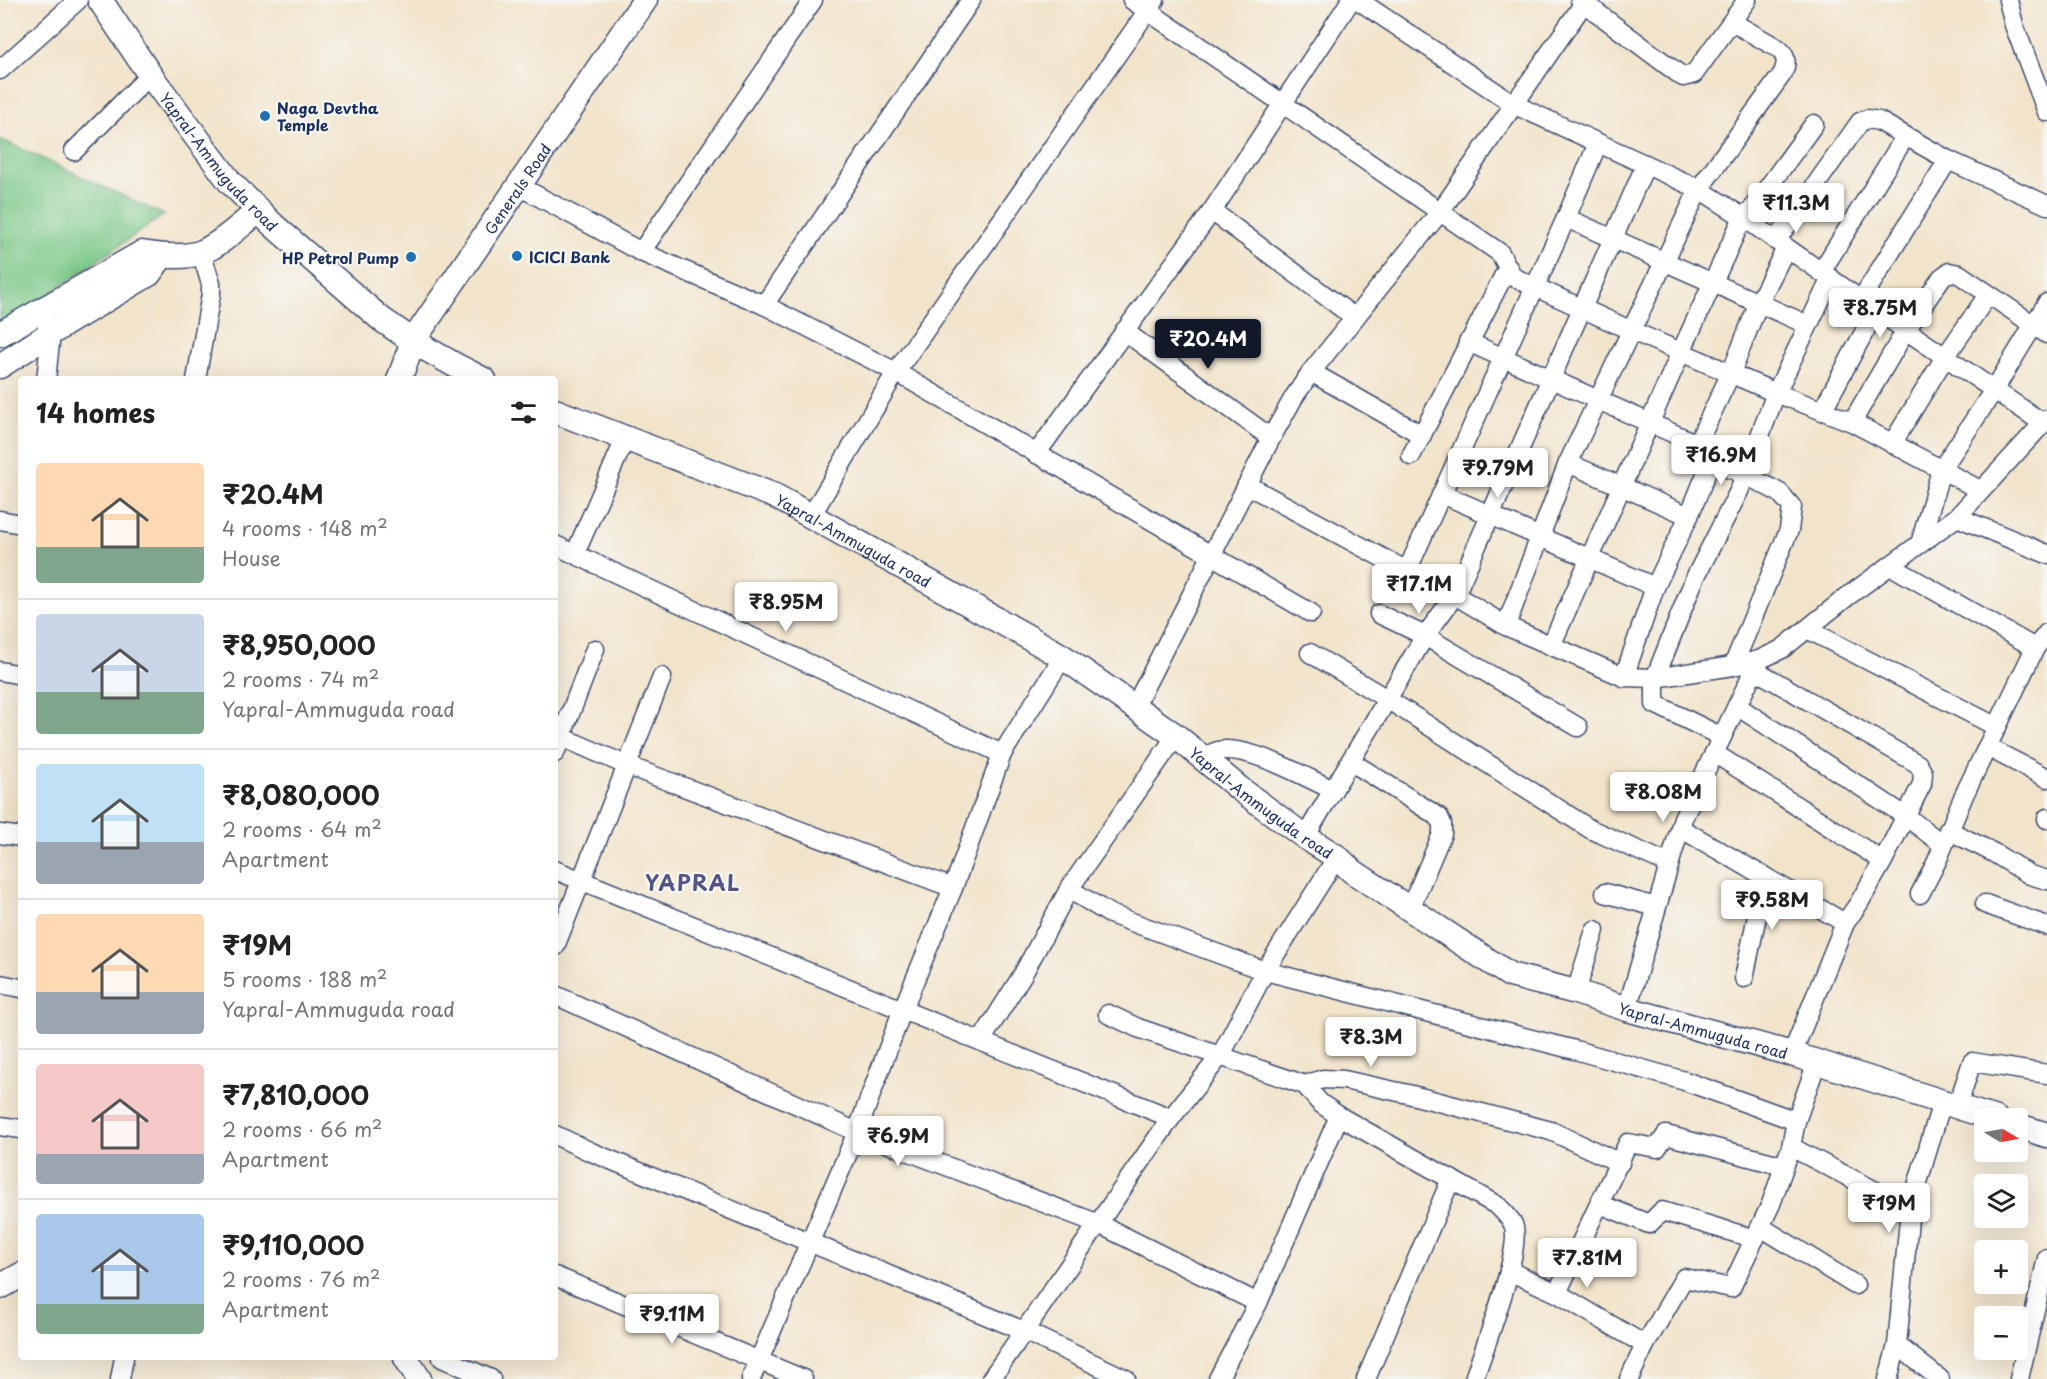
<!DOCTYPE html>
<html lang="en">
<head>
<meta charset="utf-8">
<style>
  body { margin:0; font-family:"Playpen Sans",sans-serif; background:#f2f2f2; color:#222; height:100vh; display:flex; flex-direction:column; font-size:22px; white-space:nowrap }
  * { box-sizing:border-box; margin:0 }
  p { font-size:20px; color:#767676 }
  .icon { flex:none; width:33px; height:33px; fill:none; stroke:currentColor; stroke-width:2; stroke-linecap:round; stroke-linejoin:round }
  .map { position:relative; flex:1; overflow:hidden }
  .sheet { position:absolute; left:18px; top:376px; width:540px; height:984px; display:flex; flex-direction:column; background:#fff; border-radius:6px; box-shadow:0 6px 24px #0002 }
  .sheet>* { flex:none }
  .needle { width:39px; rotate:100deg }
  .buttons { position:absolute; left:1974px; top:1108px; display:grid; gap:12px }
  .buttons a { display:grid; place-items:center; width:54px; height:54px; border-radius:6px; background:#fff; box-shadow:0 6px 24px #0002; font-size:30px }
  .price { position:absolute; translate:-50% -51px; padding:0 14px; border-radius:6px; background:#fff; color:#222; font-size:20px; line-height:39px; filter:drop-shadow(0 2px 3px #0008) }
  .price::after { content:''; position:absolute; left:50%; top:36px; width:18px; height:14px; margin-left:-9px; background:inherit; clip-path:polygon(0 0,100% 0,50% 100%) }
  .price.current { background:#111827; color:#fff }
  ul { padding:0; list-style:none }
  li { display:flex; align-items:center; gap:18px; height:150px; padding:0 18px }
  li+li { border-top:2px solid #e0e0e0 }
  li span { display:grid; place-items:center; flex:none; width:168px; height:120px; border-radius:6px; color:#555 }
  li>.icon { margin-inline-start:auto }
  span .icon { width:72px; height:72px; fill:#fffc; stroke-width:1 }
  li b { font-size:26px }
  h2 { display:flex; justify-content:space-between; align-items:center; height:72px; padding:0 18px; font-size:26px }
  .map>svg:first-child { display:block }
</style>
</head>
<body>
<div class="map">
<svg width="2047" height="1379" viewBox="0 0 2047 1379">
  <rect width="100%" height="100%" fill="#f6f6f2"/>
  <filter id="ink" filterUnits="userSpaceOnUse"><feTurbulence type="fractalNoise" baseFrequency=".0167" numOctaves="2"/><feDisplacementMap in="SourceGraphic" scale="12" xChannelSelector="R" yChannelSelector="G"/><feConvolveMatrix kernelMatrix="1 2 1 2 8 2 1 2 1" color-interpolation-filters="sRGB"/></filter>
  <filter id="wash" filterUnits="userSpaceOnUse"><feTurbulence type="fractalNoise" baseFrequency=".008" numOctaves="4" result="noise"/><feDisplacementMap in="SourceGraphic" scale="24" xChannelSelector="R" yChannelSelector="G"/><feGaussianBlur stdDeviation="1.35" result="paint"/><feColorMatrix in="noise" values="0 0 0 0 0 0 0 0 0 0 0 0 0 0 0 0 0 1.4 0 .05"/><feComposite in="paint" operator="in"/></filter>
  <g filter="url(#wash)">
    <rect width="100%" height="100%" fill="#f2e4cb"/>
    <path fill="#7bc888" stroke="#4b7c73" stroke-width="1.5" d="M 0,139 L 164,215 L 0,328 Z"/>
  </g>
  <g filter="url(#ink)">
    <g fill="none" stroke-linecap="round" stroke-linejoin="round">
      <defs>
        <g id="street">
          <path d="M 1132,0 L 1500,253 L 1513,277 L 1632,331 L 1776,393 L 1852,422 L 1980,490"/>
          <path d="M 1358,0 L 1515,105 L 1699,189 L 1743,217 L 1861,300 L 2043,423"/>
          <path d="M 1580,0 L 1683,77 L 1694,74 L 1747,0"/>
          <path d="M 2008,0 L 2014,25 L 2047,112"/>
          <path d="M 0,70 L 78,0"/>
          <path d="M 74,151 L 150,75"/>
          <path d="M 1948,160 L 2047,205"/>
          <path d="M 519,186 L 641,252 L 764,305 L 896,372 L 1311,613"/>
          <path d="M 1212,211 L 1355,318"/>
          <path d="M 1566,218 L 1808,325"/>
          <path d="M 1776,241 L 1860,122 L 1867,119 L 1879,121 L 1948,160 L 1861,300"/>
          <path d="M 641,252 L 813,0"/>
          <path d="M 1821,272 L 1905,137"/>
          <path d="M 764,305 L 971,0"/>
          <path d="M 1124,331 L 1271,438"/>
          <path d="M 1468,342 L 1715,452 L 1689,516 L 1655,587 L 1624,677"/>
          <path d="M 1311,372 L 1422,435"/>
          <path d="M 46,380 L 51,333 L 47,326"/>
          <path d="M 196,380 L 211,294 L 211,284 L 201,252"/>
          <path d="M 1822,411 L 1876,310"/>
          <path d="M 1852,422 L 1906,330 L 1942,277 L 1949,272 L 1959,274 L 2047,334"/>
          <path d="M 1697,444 L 1731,373 L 1759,302 L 1786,248"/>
          <path d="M 1892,444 L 1945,357 L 1988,295"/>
          <path d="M 1036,454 L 1212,211 L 1351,0"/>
          <path d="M 1411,456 L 1507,269"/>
          <path d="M 1711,462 L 1744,474 L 1780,493 L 1792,507 L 1789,530 L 1733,666"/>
          <path d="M 1568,463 L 1689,516"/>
          <path d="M 1247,485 L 1407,571 L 1455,595 L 1646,164"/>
          <path d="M 1442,494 L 1655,587"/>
          <path d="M 811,516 L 896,372 L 1155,0"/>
          <path d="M 1957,517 L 2047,554"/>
          <path d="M 0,520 L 21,524"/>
          <path d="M 1920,544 L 1941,470 L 1994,390 L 2047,303"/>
          <path d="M 555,545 L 1002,754"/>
          <path d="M 575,554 L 625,439"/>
          <path d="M 1891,566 L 2035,648"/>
          <path d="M 1407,571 L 1566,218 L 1598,143"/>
          <path d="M 1379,614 L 1425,636 L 1578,727"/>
          <path d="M 1506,626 L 1568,463 L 1699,189 L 1783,73 C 1787,63 1787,57 1779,49 L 1732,22"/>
          <path d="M 1807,629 L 1997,727"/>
          <path d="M 1551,646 L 1681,352 L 1743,217 L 1753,208 L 1814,124"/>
          <path d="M 1310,653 L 1387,699 L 1590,829 L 1669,864"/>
          <path d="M 1755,670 L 1918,764 L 1923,773 L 1922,784 L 1883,861 L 1859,903 L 1845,923 L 1792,1054"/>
          <path d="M 0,671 L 21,675"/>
          <path d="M 1737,706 L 1907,817 L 1942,844"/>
          <path d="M 1134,708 L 1271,438 L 1294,397 L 1311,372 L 1440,212 L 1586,0"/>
          <path d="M 555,734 L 628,766 L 953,888"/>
          <path d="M 1722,737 L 1655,704 L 1655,678 L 1694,580 L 1739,491 L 1776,393 L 1831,278"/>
          <path d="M 1987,747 L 2047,778"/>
          <path d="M 555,753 L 595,649"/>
          <path d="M 1714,753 L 1883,861"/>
          <path d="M 1202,758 C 1209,755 1216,750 1224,750 C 1254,748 1305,777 1333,790"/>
          <path d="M 1350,761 L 1439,817 L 1442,824 L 1442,834 L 1410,909"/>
          <path d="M 2047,819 L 2047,818"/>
          <path d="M 1680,828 L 1845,923"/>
          <path d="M 1948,830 L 1994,853 L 2030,875 L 2047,880"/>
          <path d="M 0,834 L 21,837"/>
          <path d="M 1305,837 L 1425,636 L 1455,595 L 1506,626 L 1624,677 L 1655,678 L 1733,666 L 1759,660 L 1782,649 L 1848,596 L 1957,517 L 2047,419"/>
          <path d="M 555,870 L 1171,1118"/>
          <path d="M 1069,889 L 1110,914 L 1265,971 L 1575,1050 L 1685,1081 L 1796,1121"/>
          <path d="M 1605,893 L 1656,907"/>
          <path d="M 1920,894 L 1937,861 L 1964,795 L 2035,648 L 2047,633"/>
          <path d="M 1985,904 L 2047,926"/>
          <path d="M 555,947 L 662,677"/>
          <path d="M 1744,978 L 1765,877"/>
          <path d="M 0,984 L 21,988"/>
          <path d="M 1576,992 L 1595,930"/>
          <path d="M 555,995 L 857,1132 L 1099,1224 L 1258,1303"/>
          <path d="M 1627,1009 L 1683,818 L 1759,660"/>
          <path d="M 1108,1014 L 1138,1028 L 1305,1085 L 1323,1079 L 1344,1080 L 1408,1094 L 1551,1131 L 1620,1163"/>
          <path d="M 981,1041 L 1023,974 L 1069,889 L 1176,736"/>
          <path d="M 1305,1085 L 1320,1103 L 1339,1116 L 1498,1206 C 1503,1211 1510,1218 1513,1224 C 1524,1248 1483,1350 1474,1379"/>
          <path d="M 1957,1107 L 1972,1062 L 2047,1074"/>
          <path d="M 0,1126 L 21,1129"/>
          <path d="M 555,1135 L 589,1151 L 1024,1331 L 1126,1379"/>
          <path d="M 1791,1147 L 1910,1209"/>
          <path d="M 1600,1204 L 1649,1224 L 1662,1211 L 1755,1239"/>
          <path d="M 1761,1227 L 1855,1285"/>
          <path d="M 1509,1271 L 1557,1293 L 1645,1345"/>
          <path d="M 555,1276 L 803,1379"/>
          <path d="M 1557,1293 L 1628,1143 L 1657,1148 L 1666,1135 L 1784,1166"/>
          <path d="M 1897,1345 L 1940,1379"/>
          <path d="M 442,1358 L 491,1379"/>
          <path d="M 120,1379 L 124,1358"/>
          <path d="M 751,1379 L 857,1132 L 902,1011 L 953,888 L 1002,754 L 1063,657"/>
          <path d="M 991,1379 L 1171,1118 L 1221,1055 L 1265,971 L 1337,857"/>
          <path d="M 1218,1379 L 1258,1303 L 1339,1116"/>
          <path d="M 1366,1379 L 1451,1179"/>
          <path d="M 1629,1379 L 1645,1345 L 1684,1278 L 1731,1288 L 1771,1204 L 1791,1147 L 1796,1121 L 1817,1062"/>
          <path d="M 1888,1379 L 1897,1345 L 1910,1209 L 1942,1102"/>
          <path d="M 2019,1379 L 2047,1258"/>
        </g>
        <g id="secondary">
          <path id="s1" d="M 100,0 L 150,75 L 230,182 L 273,225 L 381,319 C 414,343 447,362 484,380"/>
          <path d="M 0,334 L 142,253 C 160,256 184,259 202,252 C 222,244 241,224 259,211"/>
          <path d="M 0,366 L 65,324 L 149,274 L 162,256"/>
          <path id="s2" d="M 399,380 L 413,341 L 645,0"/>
          <path id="s3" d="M 555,411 L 775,496 L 1028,637 L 1063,657 L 1176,736 L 1240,789 L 1305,837 L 1337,857 L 1352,871 L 1510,975 L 1576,992 L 1627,1009 L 1792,1054 L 1996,1119"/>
          <path d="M 2018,1126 L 2047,1135"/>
          <path d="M 0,1287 L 21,1275"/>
          <path d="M 406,1358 L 419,1379"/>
        </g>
      </defs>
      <use href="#street" stroke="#3b4a6e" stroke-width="21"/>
      <use href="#secondary" stroke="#3b4a6e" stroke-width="27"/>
      <use href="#street" stroke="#fff" stroke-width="18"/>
      <use href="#secondary" stroke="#fff" stroke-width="24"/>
    </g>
  </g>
  <g fill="#1f6fb2" stroke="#f6f6f2" stroke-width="2">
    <circle cx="265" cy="116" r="6"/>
    <circle cx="517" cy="256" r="6"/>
    <circle cx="411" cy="257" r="6"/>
  </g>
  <g text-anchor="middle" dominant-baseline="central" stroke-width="4.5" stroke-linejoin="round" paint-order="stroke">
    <g font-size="15" font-weight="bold" fill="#1b2f5e" stroke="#f6f6f2" text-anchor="start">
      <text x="277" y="107">Naga Devtha<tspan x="277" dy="17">Temple</tspan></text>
      <text x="529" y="256">ICICI Bank</text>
      <text x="399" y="257" text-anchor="end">HP Petrol Pump</text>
    </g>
    <g font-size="15" fill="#1b2f5e" stroke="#f6f6f2">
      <text stroke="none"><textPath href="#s1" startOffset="201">Yapral-Ammuguda road</textPath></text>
      <text stroke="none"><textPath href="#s2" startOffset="226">Generals Road</textPath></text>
      <text stroke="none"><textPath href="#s3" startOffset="326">Yapral-Ammuguda road</textPath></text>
      <text stroke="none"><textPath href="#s3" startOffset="812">Yapral-Ammuguda road</textPath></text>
      <text stroke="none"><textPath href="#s3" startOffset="1316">Yapral-Ammuguda road</textPath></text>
    </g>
    <g font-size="21" font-weight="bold" letter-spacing="1.5" fill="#535385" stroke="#f6f6f2">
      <text x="693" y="882">YAPRAL</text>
    </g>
  </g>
</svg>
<div class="buttons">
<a><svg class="needle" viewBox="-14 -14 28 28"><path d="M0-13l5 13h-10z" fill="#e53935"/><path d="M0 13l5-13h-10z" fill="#767676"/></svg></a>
<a><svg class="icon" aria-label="layers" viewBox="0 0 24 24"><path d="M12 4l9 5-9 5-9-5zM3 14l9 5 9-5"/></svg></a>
<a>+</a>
<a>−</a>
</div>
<b class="price" style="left:1796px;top:234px">₹11.3M</b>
<b class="price" style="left:1880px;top:339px">₹8.75M</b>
<b class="price current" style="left:1208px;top:370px">₹20.4M</b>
<b class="price" style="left:1721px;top:486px">₹16.9M</b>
<b class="price" style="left:1498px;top:499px">₹9.79M</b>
<b class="price" style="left:1419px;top:615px">₹17.1M</b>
<b class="price" style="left:786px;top:633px">₹8.95M</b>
<b class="price" style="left:1663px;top:823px">₹8.08M</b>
<b class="price" style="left:1772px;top:931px">₹9.58M</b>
<b class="price" style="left:1371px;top:1068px">₹8.3M</b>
<b class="price" style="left:898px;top:1167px">₹6.9M</b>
<b class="price" style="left:1889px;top:1234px">₹19M</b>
<b class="price" style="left:1587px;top:1289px">₹7.81M</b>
<b class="price" style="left:672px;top:1345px">₹9.11M</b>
<section class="sheet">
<h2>14 homes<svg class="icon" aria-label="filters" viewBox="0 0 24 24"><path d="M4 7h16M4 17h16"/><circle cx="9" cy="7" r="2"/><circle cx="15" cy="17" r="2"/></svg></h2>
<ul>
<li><span style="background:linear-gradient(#ffd9b3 70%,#7fa58c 0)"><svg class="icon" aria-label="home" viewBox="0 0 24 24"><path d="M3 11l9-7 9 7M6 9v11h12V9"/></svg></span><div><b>₹20.4M</b><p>4 rooms · 148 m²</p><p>House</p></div></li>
<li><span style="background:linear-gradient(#c9d6e8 65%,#7fa58c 0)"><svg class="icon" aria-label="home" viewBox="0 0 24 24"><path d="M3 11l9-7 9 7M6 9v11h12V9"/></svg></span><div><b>₹8,950,000</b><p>2 rooms · 74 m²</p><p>Yapral-Ammuguda road</p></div></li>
<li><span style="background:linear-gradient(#bfe0f5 65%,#9aa5b1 0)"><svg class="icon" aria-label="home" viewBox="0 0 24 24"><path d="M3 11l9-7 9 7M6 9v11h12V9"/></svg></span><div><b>₹8,080,000</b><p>2 rooms · 64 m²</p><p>Apartment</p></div></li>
<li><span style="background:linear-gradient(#ffd9b3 65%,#9aa5b1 0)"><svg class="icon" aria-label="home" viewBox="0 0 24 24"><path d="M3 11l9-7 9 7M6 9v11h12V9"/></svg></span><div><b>₹19M</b><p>5 rooms · 188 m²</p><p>Yapral-Ammuguda road</p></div></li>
<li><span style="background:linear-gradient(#f6c9c9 75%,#9aa5b1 0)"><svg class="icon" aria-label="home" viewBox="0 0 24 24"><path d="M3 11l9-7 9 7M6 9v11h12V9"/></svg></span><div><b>₹7,810,000</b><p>2 rooms · 66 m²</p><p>Apartment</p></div></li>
<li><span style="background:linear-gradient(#a9c7e8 75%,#7fa58c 0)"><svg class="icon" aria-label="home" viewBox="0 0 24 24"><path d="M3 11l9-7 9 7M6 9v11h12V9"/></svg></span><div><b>₹9,110,000</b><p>2 rooms · 76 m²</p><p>Apartment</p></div></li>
</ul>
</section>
</div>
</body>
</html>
